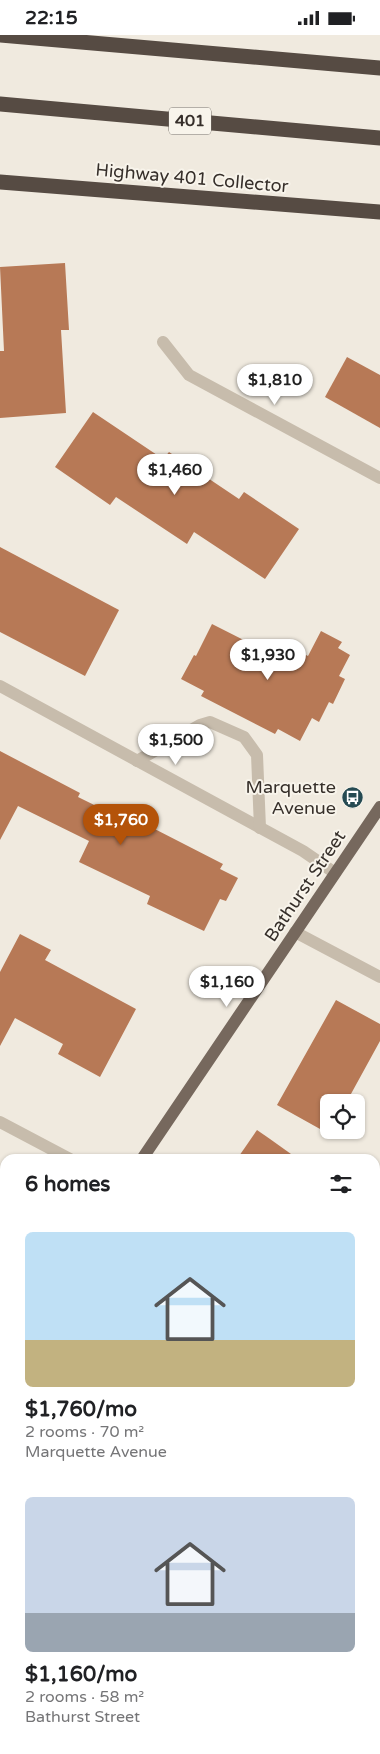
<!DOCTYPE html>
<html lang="en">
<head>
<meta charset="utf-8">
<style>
  body { margin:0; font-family:"Varela Round",sans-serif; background:#f6f6f6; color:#202124; height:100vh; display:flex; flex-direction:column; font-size:19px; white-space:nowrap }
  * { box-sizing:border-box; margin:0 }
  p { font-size:16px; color:#757577 }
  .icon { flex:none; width:28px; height:28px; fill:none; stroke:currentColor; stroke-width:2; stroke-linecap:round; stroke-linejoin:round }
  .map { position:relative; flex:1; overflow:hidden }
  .side { position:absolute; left:0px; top:1119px; width:380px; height:601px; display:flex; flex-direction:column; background:#fff; border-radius:15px 15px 0 0; box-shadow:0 1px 4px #0004 }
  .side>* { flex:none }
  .tools { position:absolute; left:320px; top:1059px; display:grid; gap:10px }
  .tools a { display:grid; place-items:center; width:45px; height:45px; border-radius:8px; background:#fff; box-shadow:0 1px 4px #0004; font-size:25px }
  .price { position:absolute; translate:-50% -42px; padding:0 11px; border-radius:18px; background:#fff; color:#222; font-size:16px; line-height:32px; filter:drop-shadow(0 1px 2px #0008) }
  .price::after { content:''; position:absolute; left:50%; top:30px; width:15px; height:11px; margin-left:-8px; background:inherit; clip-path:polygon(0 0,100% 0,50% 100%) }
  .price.current { background:#b45309; color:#fff }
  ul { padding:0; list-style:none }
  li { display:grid; align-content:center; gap:10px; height:265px; padding:0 25px }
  li span { display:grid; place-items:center; height:155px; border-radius:8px; color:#555 }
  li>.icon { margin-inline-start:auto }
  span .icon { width:90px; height:90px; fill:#fffc; stroke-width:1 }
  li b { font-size:21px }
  h2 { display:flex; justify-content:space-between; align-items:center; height:60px; padding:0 25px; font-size:21px }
  .status { display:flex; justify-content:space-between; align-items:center; height:35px; padding:0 25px; background:#fff; direction:ltr }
  .status svg { height:14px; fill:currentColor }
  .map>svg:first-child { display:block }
</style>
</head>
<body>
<div class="status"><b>22:15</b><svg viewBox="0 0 49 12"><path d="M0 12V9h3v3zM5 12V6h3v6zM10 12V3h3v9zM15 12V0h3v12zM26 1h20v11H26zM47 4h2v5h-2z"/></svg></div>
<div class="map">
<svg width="380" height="1719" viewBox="0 0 380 1719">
  <rect width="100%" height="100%" fill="#f0eadf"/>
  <g fill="#b77956">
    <path d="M 65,228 L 69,295 L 61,295 L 66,378 L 0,383 L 0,316 L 4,316 L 0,232 Z"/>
    <path d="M 347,322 L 380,340 L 380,393 L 325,362 Z"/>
    <path d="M 93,377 L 163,424 L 169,417 L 239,464 L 244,457 L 299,494 L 265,544 L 194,497 L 187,509 L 116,462 L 110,470 L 55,432 Z"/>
    <path d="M 0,512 L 119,575 L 85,641 L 0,597 Z"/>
    <path d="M 212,589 L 291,629 L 298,616 L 308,621 L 321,596 L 342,607 L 338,613 L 350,620 L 339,641 L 345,644 L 333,669 L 329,667 L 319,687 L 312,683 L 300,706 L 278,694 L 275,699 L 201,661 L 204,656 L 181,644 L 194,620 L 196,621 Z"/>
    <path d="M 0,716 L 80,758 L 78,762 L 141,793 L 143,788 L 223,829 L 220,834 L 238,843 L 226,866 L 220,864 L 204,896 L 147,869 L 150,861 L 79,827 L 89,806 L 18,771 L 0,805 Z"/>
    <path d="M 20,899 L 51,915 L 45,925 L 136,974 L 100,1042 L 58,1019 L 63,1009 L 15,983 L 0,1011 L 0,937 Z"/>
    <path d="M 336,965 L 380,989 L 380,1006 L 346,1068 L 329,1068 L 329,1095 L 331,1095 L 329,1099 L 277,1070 Z"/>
    <path d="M 257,1095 L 270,1104 L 298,1124 L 237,1124 Z"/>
  </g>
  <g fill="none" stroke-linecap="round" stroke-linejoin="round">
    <g stroke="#c7bcac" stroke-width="12">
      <path d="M 163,307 L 189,340 L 380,443"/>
      <path d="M 0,651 L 303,816 L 335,838"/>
      <path d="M 137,726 L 200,690 L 210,687 L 244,702 L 257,720 L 260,793"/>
      <path d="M 295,897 L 380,942"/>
      <path d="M 0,1087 L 70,1124"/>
      <path d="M 375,1348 L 380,1351"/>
      <path d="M 0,1398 L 5,1401"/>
      <path d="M 0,1430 L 5,1422"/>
      <path d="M 0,1500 L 5,1493"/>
      <path d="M 0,1533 L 5,1536"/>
      <path d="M 0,1604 L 5,1606"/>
      <path d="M 219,1715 L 227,1719"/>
    </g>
    <g stroke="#76685d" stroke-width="12">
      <path d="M 142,1124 L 380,772"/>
      <path d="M 0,1337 L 5,1329"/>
    </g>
    <g stroke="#564b43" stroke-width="15">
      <path d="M 0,0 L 380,33"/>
      <path d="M 0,69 L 380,103"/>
      <path d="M 0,147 L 380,177"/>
    </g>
  </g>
  <defs>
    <symbol id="bus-disc" viewBox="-11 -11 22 22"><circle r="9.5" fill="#254a52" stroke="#f8f4eb"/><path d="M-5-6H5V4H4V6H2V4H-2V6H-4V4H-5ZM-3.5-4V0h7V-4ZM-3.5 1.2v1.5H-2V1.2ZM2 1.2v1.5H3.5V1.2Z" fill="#fff"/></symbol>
  </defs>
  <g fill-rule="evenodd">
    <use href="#bus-disc" x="340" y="750" width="25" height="25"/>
  </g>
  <g text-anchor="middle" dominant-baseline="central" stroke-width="4" stroke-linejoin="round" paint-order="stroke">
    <rect fill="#f8f4eb" stroke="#706a64" stroke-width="1" x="169" y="72.5" width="42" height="27" rx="4"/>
    <g font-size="16" font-weight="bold" fill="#362f2a">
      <text x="190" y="86">401</text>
    </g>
    <g font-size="18" fill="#362f2a" stroke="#f8f4eb">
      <text transform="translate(192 143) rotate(5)">Highway 401 Collector</text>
      <text transform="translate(305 851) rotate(-56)">Bathurst Street</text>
    </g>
    <g font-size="18" fill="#362f2a" stroke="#f8f4eb" text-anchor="end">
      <text x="336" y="752">Marquette<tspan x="336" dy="21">Avenue</tspan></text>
    </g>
  </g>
</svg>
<div class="tools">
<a><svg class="icon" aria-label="locate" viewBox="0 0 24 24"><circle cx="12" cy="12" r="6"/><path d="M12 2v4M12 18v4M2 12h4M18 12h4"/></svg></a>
</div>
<b class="price" style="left:275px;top:371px">$1,810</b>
<b class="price" style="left:175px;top:461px">$1,460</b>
<b class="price" style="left:268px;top:646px">$1,930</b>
<b class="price" style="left:176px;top:731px">$1,500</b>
<b class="price current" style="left:121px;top:811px">$1,760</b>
<b class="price" style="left:227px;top:973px">$1,160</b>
<section class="side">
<h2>6 homes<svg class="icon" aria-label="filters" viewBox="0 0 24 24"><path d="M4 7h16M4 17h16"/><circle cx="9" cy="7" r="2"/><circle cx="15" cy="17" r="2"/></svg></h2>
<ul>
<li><span style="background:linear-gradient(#bfe0f5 70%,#c2b280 0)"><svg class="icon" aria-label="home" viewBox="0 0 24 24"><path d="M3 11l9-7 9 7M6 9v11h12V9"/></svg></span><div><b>$1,760/mo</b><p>2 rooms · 70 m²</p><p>Marquette Avenue</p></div></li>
<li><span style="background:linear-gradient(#c9d6e8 75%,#9aa5b1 0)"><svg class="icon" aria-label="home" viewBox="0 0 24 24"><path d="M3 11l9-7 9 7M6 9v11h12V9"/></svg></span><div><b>$1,160/mo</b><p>2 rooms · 58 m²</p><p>Bathurst Street</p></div></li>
</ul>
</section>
</div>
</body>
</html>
